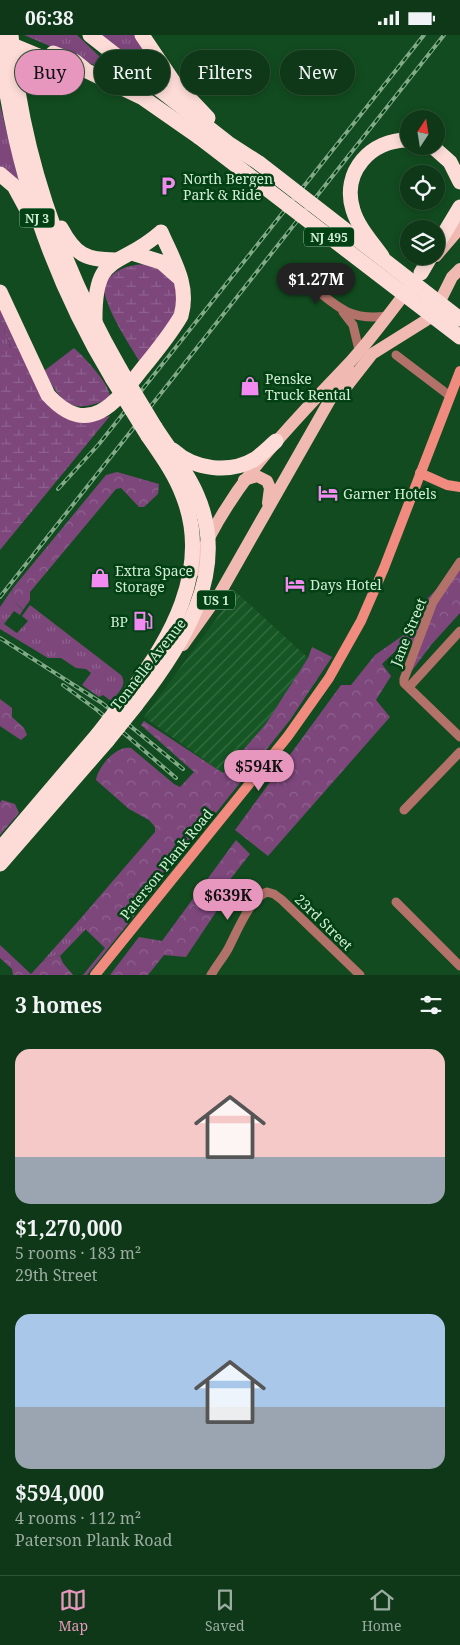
<!DOCTYPE html>
<html lang="en">
<head>
<meta charset="utf-8">
<style>
  body { margin:0; font-family:"Noto Serif",serif; background:#173f20; color:#f1f3f6; height:100vh; display:flex; flex-direction:column; font-size:19px; white-space:nowrap }
  * { box-sizing:border-box; margin:0 }
  p { font-size:16px; color:#9baca1 }
  .icon { flex:none; width:28px; height:28px; fill:none; stroke:currentColor; stroke-width:2; stroke-linecap:round; stroke-linejoin:round }
  .map { position:relative; height:940px; overflow:hidden }
  .sheet { display:flex; flex-direction:column; background:#0e3817; flex:1 }
  .sheet>* { flex:none }
  .hud { position:absolute; left:15px; top:15px; width:430px; height:45px; display:flex; gap:10px }
  .needle { width:32px; rotate:12deg }
  .fabs { position:absolute; left:400px; top:75px; display:grid; gap:10px }
  .fabs a { display:grid; place-items:center; width:45px; height:45px; border-radius:50%; background:#0e3817; box-shadow:0 2px 8px #0003,0 0 0 1px #2e5236; font-size:25px }
  .price { position:absolute; translate:-50% -42px; padding:0 11px; border-radius:18px; background:#e797bd; color:#111; font-size:16px; line-height:32px; filter:drop-shadow(0 1px 2px #0008) }
  .price::after { content:''; position:absolute; left:50%; top:30px; width:15px; height:11px; margin-left:-8px; background:inherit; clip-path:polygon(0 0,100% 0,50% 100%) }
  .price.active { background:#222; color:#fff }
  ul { padding:0; list-style:none }
  li { display:grid; align-content:center; gap:10px; height:265px; padding:0 15px }
  li span { display:grid; place-items:center; height:155px; border-radius:15px; color:#555 }
  li>.icon { margin-inline-start:auto }
  span .icon { width:90px; height:90px; fill:#fffc; stroke-width:1 }
  li b { font-size:21px }
  h2 { display:flex; justify-content:space-between; align-items:center; height:60px; padding:0 15px; font-size:21px }
  .tag { padding:0 18px; border-radius:22px; background:#0e3817; box-shadow:0 2px 8px #0003,0 0 0 1px #2e5236; font-size:18px; line-height:45px }
  .tag.active { background:#e797bd; color:#111 }
  .status { display:flex; justify-content:space-between; align-items:center; height:35px; padding:0 25px; background:#0e3817; direction:ltr }
  .status svg { height:14px; fill:currentColor }
  .tabs { display:flex; justify-content:space-around; align-items:center; height:70px; border-top:1px solid #2e5236; background:#0e3817; font-size:14px; color:#9baca1 }
  .tabs a { display:grid; justify-items:center; gap:2px }
  .tabs .active { color:#e797bd }
  .map>svg:first-child { display:block }
</style>
</head>
<body>
<div class="status"><b>06:38</b><svg viewBox="0 0 49 12"><path d="M0 12V9h3v3zM5 12V6h3v6zM10 12V3h3v9zM15 12V0h3v12zM26 1h20v11H26zM47 4h2v5h-2z"/></svg></div>
<div class="map">
<svg width="460" height="940" viewBox="0 0 460 940">
  <defs>
    <pattern id="industrial-furrows" width="10" height="10" patternUnits="userSpaceOnUse" patternTransform="scale(1.25)"><rect width="10" height="10" fill="#155624"/><path d="M-1 1l2-2M0 10L10 0M9 11l2-2" fill="none" stroke="#366f43"/></pattern>
    <pattern id="grass-tufts" width="24" height="20" patternUnits="userSpaceOnUse" patternTransform="scale(1.25)"><rect width="24" height="20" fill="#7d477c"/><path d="M3 7l-1-3M5 7V3M7 7l1-3M15 17l-1-3M17 17v-4M19 17l1-3" fill="none" stroke="#8e628e"/></pattern>
    <pattern id="forest-crowns" width="20" height="18" patternUnits="userSpaceOnUse" patternTransform="scale(1.25)"><rect width="20" height="18" fill="#7d477c"/><path d="M2 6a3 3 0 1 1 6 0M12 15a3 3 0 1 1 6 0" fill="none" stroke="#8e628e"/></pattern>
    <pattern id="wetland-marsh" width="20" height="14" patternUnits="userSpaceOnUse" patternTransform="scale(1.25)"><rect width="20" height="14" fill="#7d477c"/><path d="M1 5h8M5 5V1M11 12h8M15 12V8" fill="none" stroke="#8e628e"/></pattern>
  </defs>
  <rect width="100%" height="100%" fill="#124b1f"/>
  <path fill="url(#industrial-furrows)" d="M 236,557 L 308,623 L 265,690 L 223,738 L 144,682 Z"/>
  <g fill="url(#grass-tufts)">
    <path d="M 24,0 L 77,0 L 120,41 Z"/>
    <path d="M 101,0 L 136,0 L 155,41 Z"/>
    <path d="M 0,70 L 21,155 L 0,135 Z"/>
    <path d="M 0,284 L 1,286 L 11,314 L 0,307 Z"/>
    <path d="M 13,553 C 11,563 16,570 23,575 L 20,580 L 14,576 L 4,589 L 17,598 L 28,586 L 22,581 L 30,570 L 121,640 C 128,650 118,658 111,666 L 103,660 L 99,662 L 82,650 L 91,638 L 86,634 L 76,633 L 61,623 L 48,623 L 0,594 L 0,572 Z"/>
    <path d="M 81,883 L 86,894 L 60,921 L 56,920 L 42,927 Z"/>
  </g>
  <g fill="url(#forest-crowns)">
    <path d="M 117,437 L 159,449 L 158,459 L 144,472 L 139,472 L 121,453 L 116,454 L 30,557 L 30,565 L 23,575 L 12,564 L 13,553 L 106,440 Z"/>
    <path d="M 460,530 L 460,578 L 431,610 L 408,641 L 413,611 L 407,605 L 382,629 L 391,641 L 376,665 L 390,682 L 268,821 L 235,795 L 341,650 L 351,650 L 375,620 L 405,599 L 427,564 Z"/>
    <path d="M 312,612 L 332,622 L 290,685 L 87,940 L 83,940 L 105,913 L 82,891 L 81,883 L 155,797 L 155,792 L 149,785 L 129,774 L 96,745 C 98,732 116,710 131,713 L 174,749 L 180,752 L 194,737 L 141,690 L 144,686 L 223,738 L 265,690 L 308,623 Z"/>
    <path d="M 0,664 L 12,673 L 12,682 L 24,693 L 27,700 L 21,705 L 0,691 Z"/>
    <path d="M 2,765 L 15,769 L 19,778 L 0,800 L 0,768 Z"/>
    <path d="M 236,805 L 250,819 L 211,869 L 216,877 L 186,922 L 164,920 L 148,940 L 110,940 L 139,902 L 162,906 Z"/>
    <path d="M 0,910 L 31,939 L 42,927 L 56,920 L 60,921 L 63,928 L 73,940 L 13,940 L 12,934 L 0,923 Z"/>
  </g>
  <g fill="url(#wetland-marsh)">
    <path d="M 144,229 L 162,234 L 177,247 L 178,275 L 141,329 C 127,305 108,279 103,251 C 114,234 125,231 144,229 Z"/>
    <path d="M 0,269 L 49,371 L 80,388 L 110,381 L 0,515 L 0,307 L 11,313 L 0,284 Z"/>
    <path d="M 74,313 C 84,322 111,350 110,363 C 71,381 62,369 44,336 Z"/>
  </g>
  <g fill="none" stroke-linecap="round" stroke-linejoin="round">
    <g stroke="#b27169" stroke-width="9">
      <path d="M 308,248 C 337,271 348,286 387,281"/>
      <path d="M 343,277 L 353,290 L 359,315"/>
      <path d="M 396,320 L 450,361"/>
      <path d="M 460,527 L 433,567 L 404,644 L 404,648 L 460,702"/>
      <path d="M 409,652 L 460,596"/>
      <path d="M 404,775 L 460,717"/>
      <path d="M 396,867 L 460,931"/>
      <path d="M 211,940 C 216,931 223,923 228,914 C 236,899 250,863 267,857 L 274,859 L 282,865 L 360,940"/>
    </g>
    <g stroke="#f18b7f" stroke-width="10">
      <path d="M 420,438 L 447,450 L 460,452"/>
      <path d="M 95,940 L 288,701 L 329,643 L 361,586 L 384,533 L 460,336"/>
    </g>
    <g stroke="#f0bab3" stroke-width="12">
      <path d="M 436,221 L 460,193"/>
      <path d="M 343,356 L 372,319 L 428,284 L 438,270 L 452,242 L 460,234"/>
      <path d="M 244,445 L 257,441 L 267,446 L 270,453 L 268,468"/>
      <path d="M 193,537 C 229,449 288,393 351,326 C 372,303 391,276 410,252"/>
      <path d="M 183,610 L 220,558 L 348,333"/>
    </g>
    <g stroke="#fddcd7" stroke-width="15">
      <path d="M 11,0 C 21,119 61,231 120,334"/>
      <path d="M 90,0 L 228,108 L 259,128"/>
      <path d="M 142,0 L 173,46 L 208,83"/>
      <path d="M 0,11 C 14,130 50,240 112,343"/>
      <path d="M 53,18 L 76,27 L 87,36 L 143,63 L 199,102"/>
      <path d="M 432,111 L 450,127 L 460,147"/>
      <path d="M 0,139 L 14,151 L 27,175"/>
      <path d="M 61,193 C 75,219 85,225 115,225"/>
      <path d="M 436,212 L 460,172"/>
      <path d="M 132,218 L 161,227 L 178,242"/>
      <path d="M 382,221 C 372,207 358,192 353,175 C 341,137 371,104 409,105"/>
      <path d="M 421,238 L 431,221"/>
      <path d="M 0,257 L 48,360 C 88,404 115,369 142,334 C 156,317 170,300 181,281 C 190,250 173,225 161,197 C 118,235 94,215 95,287"/>
      <path d="M 173,415 C 195,435 230,439 255,424 C 262,419 269,412 276,406"/>
      <path d="M 126,663 C 170,606 212,534 183,461 C 175,439 161,420 148,401"/>
      <path d="M 136,670 C 182,611 231,537 197,460 C 187,436 169,414 155,392"/>
      <path d="M 0,814 L 98,699"/>
      <path d="M 0,829 L 107,706"/>
    </g>
    <defs>
      <g id="rail">
        <path d="M 58,454 L 99,409 L 424,0"/>
        <path d="M 0,562 L 444,0"/>
        <path d="M 0,603 L 102,668 L 183,734"/>
        <path d="M 63,650 L 97,675 L 176,743"/>
      </g>
    </defs>
    <use href="#rail" stroke="#82aa88" stroke-width="4"/>
    <use href="#rail" stroke="#034014" stroke-width="2" stroke-dasharray="5.5" stroke-linecap="butt"/>
    <g stroke="#fddcd7" stroke-width="15">
      <path d="M 0,5 L 53,27"/>
      <path d="M 199,102 L 460,302"/>
      <path d="M 259,128 L 460,284"/>
      <path d="M 120,334 L 155,392"/>
      <path d="M 112,343 L 148,401"/>
      <path d="M 98,699 L 126,663"/>
      <path d="M 107,706 L 136,670"/>
    </g>
  </g>
  <defs>
    <symbol id="parking-bare" viewBox="-9 -9 18 18"><path d="M-3.5-5.5H1a3.5 3.5 0 0 1 0 7H-1V5.5H-3.5ZM-1-3.4V-.6H.8a1.4 1.4 0 0 0 0-2.8Z" fill="#f28af2" stroke="#034014" stroke-width="2.5" paint-order="stroke"/></symbol>
    <symbol id="shop-bare" viewBox="-9 -9 18 18"><path d="M-5-2.5h2.3a2.7 3.5 0 0 1 5.4 0H5L5.5 6h-11ZM-1.5-2.5h3a1.5 2.3 0 0 0-3 0Z" fill="#f28af2" stroke="#034014" stroke-width="2.5" paint-order="stroke"/></symbol>
    <symbol id="hotel-bare" viewBox="-9 -9 18 18"><path d="M-6-4.5h1.5V1H6V5H4.5V3h-9V5H-6ZM-4 0a1.8 1.8 0 1 1 3.6 0ZM.5 0V-2.5h3Q6-2.5 6 0Z" fill="#f28af2" stroke="#034014" stroke-width="2.5" paint-order="stroke"/></symbol>
    <symbol id="fuel-bare" viewBox="-9 -9 18 18"><path d="M-5.5-6h7V0h2V4h1.3V-2.5L3-4.5l.8-.8L6-3V5H2.5V1h-1V6h-7ZM-4.2-4.7v3.2H.2V-4.7Z" fill="#f28af2" stroke="#034014" stroke-width="2.5" paint-order="stroke"/></symbol>
  </defs>
  <g fill-rule="evenodd">
    <use href="#parking-bare" x="154" y="137" width="28" height="28"/>
    <use href="#shop-bare" x="236" y="337" width="28" height="28"/>
    <use href="#hotel-bare" x="314" y="444" width="28" height="28"/>
    <use href="#shop-bare" x="86" y="529" width="28" height="28"/>
    <use href="#hotel-bare" x="281" y="535" width="28" height="28"/>
    <use href="#fuel-bare" x="129" y="572" width="28" height="28"/>
  </g>
  <g text-anchor="middle" dominant-baseline="central" stroke-width="5" stroke-linejoin="round" paint-order="stroke">
    <g fill="#034014" stroke="#93b99a" stroke-width="1">
      <rect x="19.5" y="173.5" width="35" height="19" rx="4"/>
      <rect x="304" y="192.5" width="50" height="19" rx="4"/>
      <rect x="197" y="555.5" width="38" height="19" rx="4"/>
    </g>
    <g font-size="12" font-weight="bold" fill="#d1edd3">
      <text x="37" y="183">NJ 3</text>
      <text x="329" y="202">NJ 495</text>
      <text x="216" y="565">US 1</text>
    </g>
    <g font-size="14" fill="#d1edd3" stroke="#034014" text-anchor="start">
      <text x="183" y="143">North Bergen<tspan x="183" dy="16">Park &amp; Ride</tspan></text>
      <text x="265" y="343">Penske<tspan x="265" dy="16">Truck Rental</tspan></text>
      <text x="343" y="458">Garner Hotels</text>
      <text x="115" y="535">Extra Space<tspan x="115" dy="16">Storage</tspan></text>
      <text x="310" y="549">Days Hotel</text>
      <text x="128" y="586" text-anchor="end">BP</text>
    </g>
    <g font-size="14" fill="#d1edd3" stroke="#034014">
      <text transform="translate(408 597) rotate(-68)">Jane Street</text>
      <text transform="translate(148 629) rotate(-52)">Tonnelle Avenue</text>
      <text transform="translate(166 829) rotate(-51)">Paterson Plank Road</text>
      <text transform="translate(324 887) rotate(44)">23rd Street</text>
    </g>
  </g>
</svg>
<div class="fabs">
<a><svg class="needle" viewBox="-14 -14 28 28"><path d="M0-13l5 13h-10z" fill="#e53935"/><path d="M0 13l5-13h-10z" fill="#9baca1"/></svg></a>
<a><svg class="icon" aria-label="locate" viewBox="0 0 24 24"><circle cx="12" cy="12" r="6"/><path d="M12 2v4M12 18v4M2 12h4M18 12h4"/></svg></a>
<a><svg class="icon" aria-label="layers" viewBox="0 0 24 24"><path d="M12 4l9 5-9 5-9-5zM3 14l9 5 9-5"/></svg></a>
</div>
<b class="price active" style="left:316px;top:270px">$1.27M</b>
<b class="price" style="left:259px;top:757px">$594K</b>
<b class="price" style="left:228px;top:886px">$639K</b>
<div class="hud">
<a class="tag active">Buy</a>
<a class="tag">Rent</a>
<a class="tag">Filters</a>
<a class="tag">New</a>
</div>
</div>
<section class="sheet">
<h2>3 homes<svg class="icon" aria-label="filters" viewBox="0 0 24 24"><path d="M4 7h16M4 17h16"/><circle cx="9" cy="7" r="2"/><circle cx="15" cy="17" r="2"/></svg></h2>
<ul>
<li><span style="background:linear-gradient(#f6c9c9 70%,#9aa5b1 0)"><svg class="icon" aria-label="home" viewBox="0 0 24 24"><path d="M3 11l9-7 9 7M6 9v11h12V9"/></svg></span><div><b>$1,270,000</b><p>5 rooms · 183 m²</p><p>29th Street</p></div></li>
<li><span style="background:linear-gradient(#a9c7e8 60%,#9aa5b1 0)"><svg class="icon" aria-label="home" viewBox="0 0 24 24"><path d="M3 11l9-7 9 7M6 9v11h12V9"/></svg></span><div><b>$594,000</b><p>4 rooms · 112 m²</p><p>Paterson Plank Road</p></div></li>
</ul>
</section>
<nav class="tabs">
<a class="active"><svg class="icon" aria-label="map" viewBox="0 0 24 24"><path d="M3 6l6-2 6 2 6-2v14l-6 2-6-2-6 2zM9 4v14M15 6v14"/></svg>Map</a>
<a><svg class="icon" aria-label="saved" viewBox="0 0 24 24"><path d="M7 4h10v16l-5-4-5 4z"/></svg>Saved</a>
<a><svg class="icon" aria-label="home" viewBox="0 0 24 24"><path d="M3 11l9-7 9 7M6 9v11h12V9"/></svg>Home</a>
</nav>
</body>
</html>
